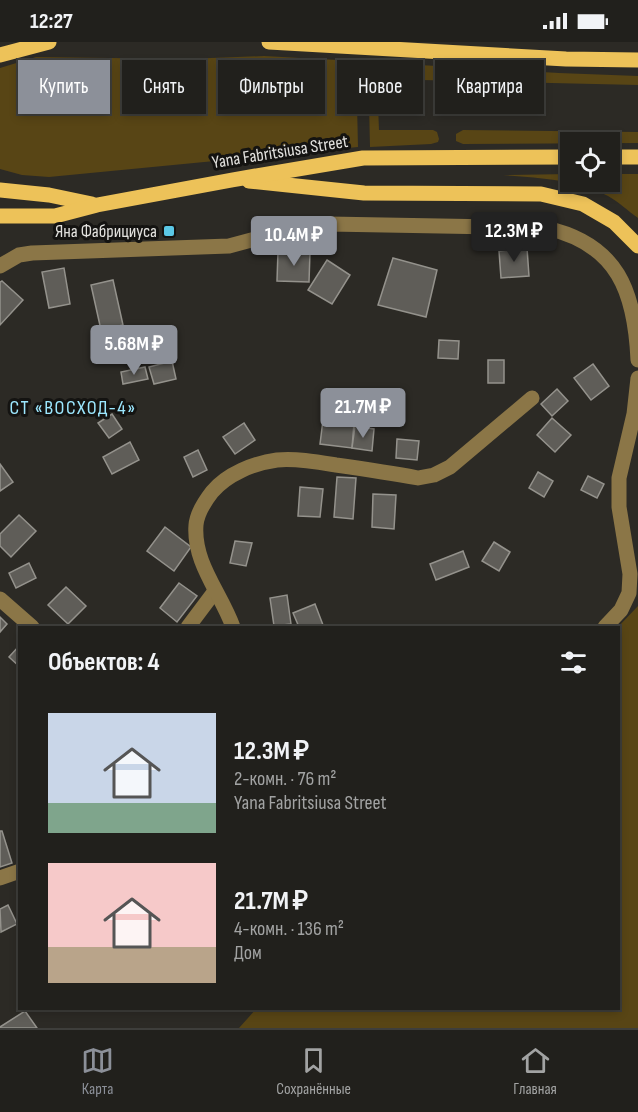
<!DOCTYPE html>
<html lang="ru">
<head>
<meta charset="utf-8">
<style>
  body { margin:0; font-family:"Sofia Sans Condensed",sans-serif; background:#292825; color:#f1f3f6; height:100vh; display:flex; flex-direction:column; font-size:22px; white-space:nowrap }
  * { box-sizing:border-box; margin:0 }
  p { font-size:20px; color:#a2a3a3 }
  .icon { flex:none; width:33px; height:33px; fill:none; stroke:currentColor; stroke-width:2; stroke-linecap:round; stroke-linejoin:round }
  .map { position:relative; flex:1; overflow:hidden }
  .drawer { position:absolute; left:18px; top:584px; width:602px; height:384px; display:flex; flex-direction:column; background:#21201c; border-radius:0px; box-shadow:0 3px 9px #0003,0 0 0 2px #3e3e3b }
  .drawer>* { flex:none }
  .hud { position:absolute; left:18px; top:18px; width:603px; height:54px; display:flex; gap:12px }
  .controls { position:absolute; left:560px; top:90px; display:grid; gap:12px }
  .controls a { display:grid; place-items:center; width:60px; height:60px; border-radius:0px; background:#21201c; box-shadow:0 3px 9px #0003,0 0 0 2px #3e3e3b; font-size:30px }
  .price { position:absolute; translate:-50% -51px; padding:0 14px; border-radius:6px; background:#8c9099; color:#fff; font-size:20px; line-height:39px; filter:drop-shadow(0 2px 3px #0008) }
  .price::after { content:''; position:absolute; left:50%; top:36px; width:18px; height:14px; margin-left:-9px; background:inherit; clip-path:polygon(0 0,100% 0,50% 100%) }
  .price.on { background:#222; color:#fff }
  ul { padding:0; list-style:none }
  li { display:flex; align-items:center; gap:18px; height:150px; padding:0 30px }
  li span { display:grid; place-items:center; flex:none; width:168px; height:120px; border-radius:0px; color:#555 }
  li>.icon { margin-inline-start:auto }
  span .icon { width:72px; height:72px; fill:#fffc; stroke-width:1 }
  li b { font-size:26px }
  h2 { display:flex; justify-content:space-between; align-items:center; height:72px; padding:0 30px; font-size:26px }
  .chip { padding:0 21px; border-radius:0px; background:#21201c; box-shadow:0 3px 9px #0003,0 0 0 2px #3e3e3b; font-size:21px; line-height:54px }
  .chip.on { background:#8c9099; color:#fff }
  .status { display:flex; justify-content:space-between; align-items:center; height:42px; padding:0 30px; background:#21201c; direction:ltr }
  .status svg { height:16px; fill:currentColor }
  .tab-bar { display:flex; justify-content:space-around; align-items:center; height:84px; border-top:2px solid #3e3e3b; background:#21201c; font-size:16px; color:#a2a3a3 }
  .tab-bar a { display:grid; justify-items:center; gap:3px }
  .tab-bar .on { color:#8c9099 }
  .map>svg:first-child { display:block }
</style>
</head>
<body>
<div class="status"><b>12:27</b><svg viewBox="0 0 49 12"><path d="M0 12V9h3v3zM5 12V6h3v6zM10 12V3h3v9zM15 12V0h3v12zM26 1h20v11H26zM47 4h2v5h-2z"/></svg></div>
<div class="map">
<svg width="638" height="986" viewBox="0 0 638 986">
  <rect width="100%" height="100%" fill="#2c2a25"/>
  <g fill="#584515">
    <path d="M 264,14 L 356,19 L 358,105 L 49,135 L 22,133 L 0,127 L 0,26 L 36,15 L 185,17 Z"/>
    <path d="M 368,20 L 559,31 L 638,34 L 638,43 L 377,37 L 379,88 L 433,88 L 437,90 L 439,97 L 438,100 L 431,102 L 370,105 Z"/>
    <path d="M 463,88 L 638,90 L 638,101 L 463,102 L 456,99 L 456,92 Z"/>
    <path d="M 570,132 L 570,140 L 609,140 L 609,132 L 638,132 L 638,176 C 628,169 619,160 608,154 C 576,137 538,136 503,133 Z"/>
    <path d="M 638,564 L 638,986 L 239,986 L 257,966 L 618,966 L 618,585 Z"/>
  </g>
  <g fill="#5f5d58" stroke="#94928c" stroke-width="1.5">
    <path d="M 527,206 L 529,234 L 501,236 L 499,209 Z"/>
    <path d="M 278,209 L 310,210 L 309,240 L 277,239 Z"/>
    <path d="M 393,216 L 437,228 L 426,275 L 378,263 Z"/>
    <path d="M 327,218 L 350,233 L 332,262 L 308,248 Z"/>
    <path d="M 64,226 L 70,262 L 49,266 L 42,230 Z"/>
    <path d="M 113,238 L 123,283 L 101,288 L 91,243 Z"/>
    <path d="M 2,239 L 23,258 L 0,283 L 0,240 Z"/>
    <path d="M 439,298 L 459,299 L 458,317 L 438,316 Z"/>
    <rect x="488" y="318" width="16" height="23"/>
    <path d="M 172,319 L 176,337 L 154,342 L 149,325 Z"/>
    <path d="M 593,322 L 609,344 L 591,358 L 574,336 Z"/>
    <path d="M 145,325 L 148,337 L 123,342 L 121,330 Z"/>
    <path d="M 557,347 L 568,359 L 552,374 L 541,362 Z"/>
    <path d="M 112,372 L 122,387 L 109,396 L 98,381 Z"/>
    <path d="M 552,376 L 571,393 L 555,410 L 537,393 Z"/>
    <path d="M 323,378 L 354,381 L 352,406 L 320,402 Z"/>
    <path d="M 244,381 L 255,398 L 235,412 L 223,395 Z"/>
    <path d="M 355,384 L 374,387 L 372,409 L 352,406 Z"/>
    <path d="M 397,397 L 419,399 L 417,418 L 396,416 Z"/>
    <path d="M 130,400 L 139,418 L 112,432 L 103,415 Z"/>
    <path d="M 198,408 L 207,428 L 193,435 L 184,415 Z"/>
    <path d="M 0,422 L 13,440 L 0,449 Z"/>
    <path d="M 538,430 L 553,439 L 544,455 L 529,446 Z"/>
    <path d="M 588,434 L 604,442 L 597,456 L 581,448 Z"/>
    <path d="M 337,435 L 356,436 L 353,477 L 334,475 Z"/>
    <path d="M 300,445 L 323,447 L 320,475 L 298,474 Z"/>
    <path d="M 373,452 L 396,453 L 394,487 L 372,485 Z"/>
    <path d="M 19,473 L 36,489 L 11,515 L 0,504 L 0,492 Z"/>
    <path d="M 165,485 L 191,505 L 174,529 L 147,509 Z"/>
    <path d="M 235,499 L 252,501 L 246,524 L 230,521 Z"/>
    <path d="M 494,500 L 510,510 L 499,529 L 482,519 Z"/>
    <path d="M 463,509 L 469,525 L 436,538 L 430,522 Z"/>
    <path d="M 29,521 L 36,536 L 16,546 L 9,531 Z"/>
    <path d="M 179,541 L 197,554 L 177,580 L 160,566 Z"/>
    <path d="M 66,545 L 86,564 L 68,582 L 48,563 Z"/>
    <path d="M 287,553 L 291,582 L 274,584 L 270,556 Z"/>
    <path d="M 315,562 L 323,583 L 317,585 L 299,585 L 293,571 Z"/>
    <path d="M 0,575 L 7,582 L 0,590 Z"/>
    <path d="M 20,603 L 20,625 L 9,615 Z"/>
    <path d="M 0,789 L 2,789 L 12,821 L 0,825 Z"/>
    <path d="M 8,863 L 17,882 L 1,890 L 0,867 Z"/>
    <path d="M 25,969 L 37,986 L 0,986 L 0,985 Z"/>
  </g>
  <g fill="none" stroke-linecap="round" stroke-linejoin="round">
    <g stroke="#8b7647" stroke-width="15">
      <path d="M 0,224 L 19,213 L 32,211 L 229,204 L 303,184 L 329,182 L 546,186 C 618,202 635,250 638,318"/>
      <path d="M 0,557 L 32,585"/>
      <path d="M 188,585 L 215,549"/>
      <path d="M 233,585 C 221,551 193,521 196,483 C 197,471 205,459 212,450 C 227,432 254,421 277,418 C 296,416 318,420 336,423 C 364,427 391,431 418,436 L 434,433 L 450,425 L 532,356"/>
      <path d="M 605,585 L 621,568 L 629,551 L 630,532 L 619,465 L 619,436 L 634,372 L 638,336"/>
      <path d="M 0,836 L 20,829"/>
    </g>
    <g stroke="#edc259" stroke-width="15">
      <path d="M 269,0 L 566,17 L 638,18"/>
      <path d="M 0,13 L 49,0"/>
      <path d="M 609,115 L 638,115"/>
      <path d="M 249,139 L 364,151 L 541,152 L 583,162 L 614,180 L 638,204"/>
      <path d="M 0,148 L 49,153 L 92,162"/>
      <path d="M 0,174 L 55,174 L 97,163 L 232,138 L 363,116 L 570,115"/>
    </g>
  </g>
  <rect fill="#5bc8e6" stroke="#141311" stroke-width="2" x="163" y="183" width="12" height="12" rx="3"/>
  <g text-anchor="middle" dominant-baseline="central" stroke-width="6" stroke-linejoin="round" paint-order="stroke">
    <g font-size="18" fill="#e2e1de" stroke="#141311">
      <text transform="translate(280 110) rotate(-9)">Yana Fabritsiusa Street</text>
    </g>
    <g font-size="18" fill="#e2e1de" stroke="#141311" text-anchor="end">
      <text x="157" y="189">Яна Фабрициуса</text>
    </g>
    <g font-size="20" letter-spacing="1.5" fill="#9ce7fe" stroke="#141311">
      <text x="73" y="366">СТ «ВОСХОД-4»</text>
    </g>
  </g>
</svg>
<div class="controls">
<a><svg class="icon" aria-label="locate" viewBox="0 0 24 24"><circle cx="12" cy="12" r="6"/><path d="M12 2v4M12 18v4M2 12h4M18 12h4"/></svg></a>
</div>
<b class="price on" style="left:514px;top:221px">12.3M ₽</b>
<b class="price" style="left:294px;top:225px">10.4M ₽</b>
<b class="price" style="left:134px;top:334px">5.68M ₽</b>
<b class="price" style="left:363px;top:397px">21.7M ₽</b>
<div class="hud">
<a class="chip on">Купить</a>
<a class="chip">Снять</a>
<a class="chip">Фильтры</a>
<a class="chip">Новое</a>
<a class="chip">Квартира</a>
</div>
<section class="drawer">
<h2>Объектов: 4<svg class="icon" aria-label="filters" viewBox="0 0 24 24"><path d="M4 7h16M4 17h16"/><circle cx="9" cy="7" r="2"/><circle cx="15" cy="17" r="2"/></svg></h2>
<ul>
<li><span style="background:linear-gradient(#c9d6e8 75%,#7fa58c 0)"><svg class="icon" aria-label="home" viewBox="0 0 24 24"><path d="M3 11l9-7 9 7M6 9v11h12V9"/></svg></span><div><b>12.3M ₽</b><p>2-комн. · 76 m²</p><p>Yana Fabritsiusa Street</p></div></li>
<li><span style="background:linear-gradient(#f6c9c9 70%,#b9a48a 0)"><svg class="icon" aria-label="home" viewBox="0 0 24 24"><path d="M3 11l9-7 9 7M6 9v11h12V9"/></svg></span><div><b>21.7M ₽</b><p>4-комн. · 136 m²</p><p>Дом</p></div></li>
</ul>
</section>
</div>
<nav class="tab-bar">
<a class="on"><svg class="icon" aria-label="map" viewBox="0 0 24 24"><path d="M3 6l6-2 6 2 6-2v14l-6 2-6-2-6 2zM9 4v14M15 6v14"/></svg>Карта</a>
<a><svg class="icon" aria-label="saved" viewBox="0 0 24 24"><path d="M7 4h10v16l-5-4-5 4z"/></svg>Сохранённые</a>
<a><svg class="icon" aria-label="home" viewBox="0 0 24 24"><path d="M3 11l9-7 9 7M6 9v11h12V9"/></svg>Главная</a>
</nav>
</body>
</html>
